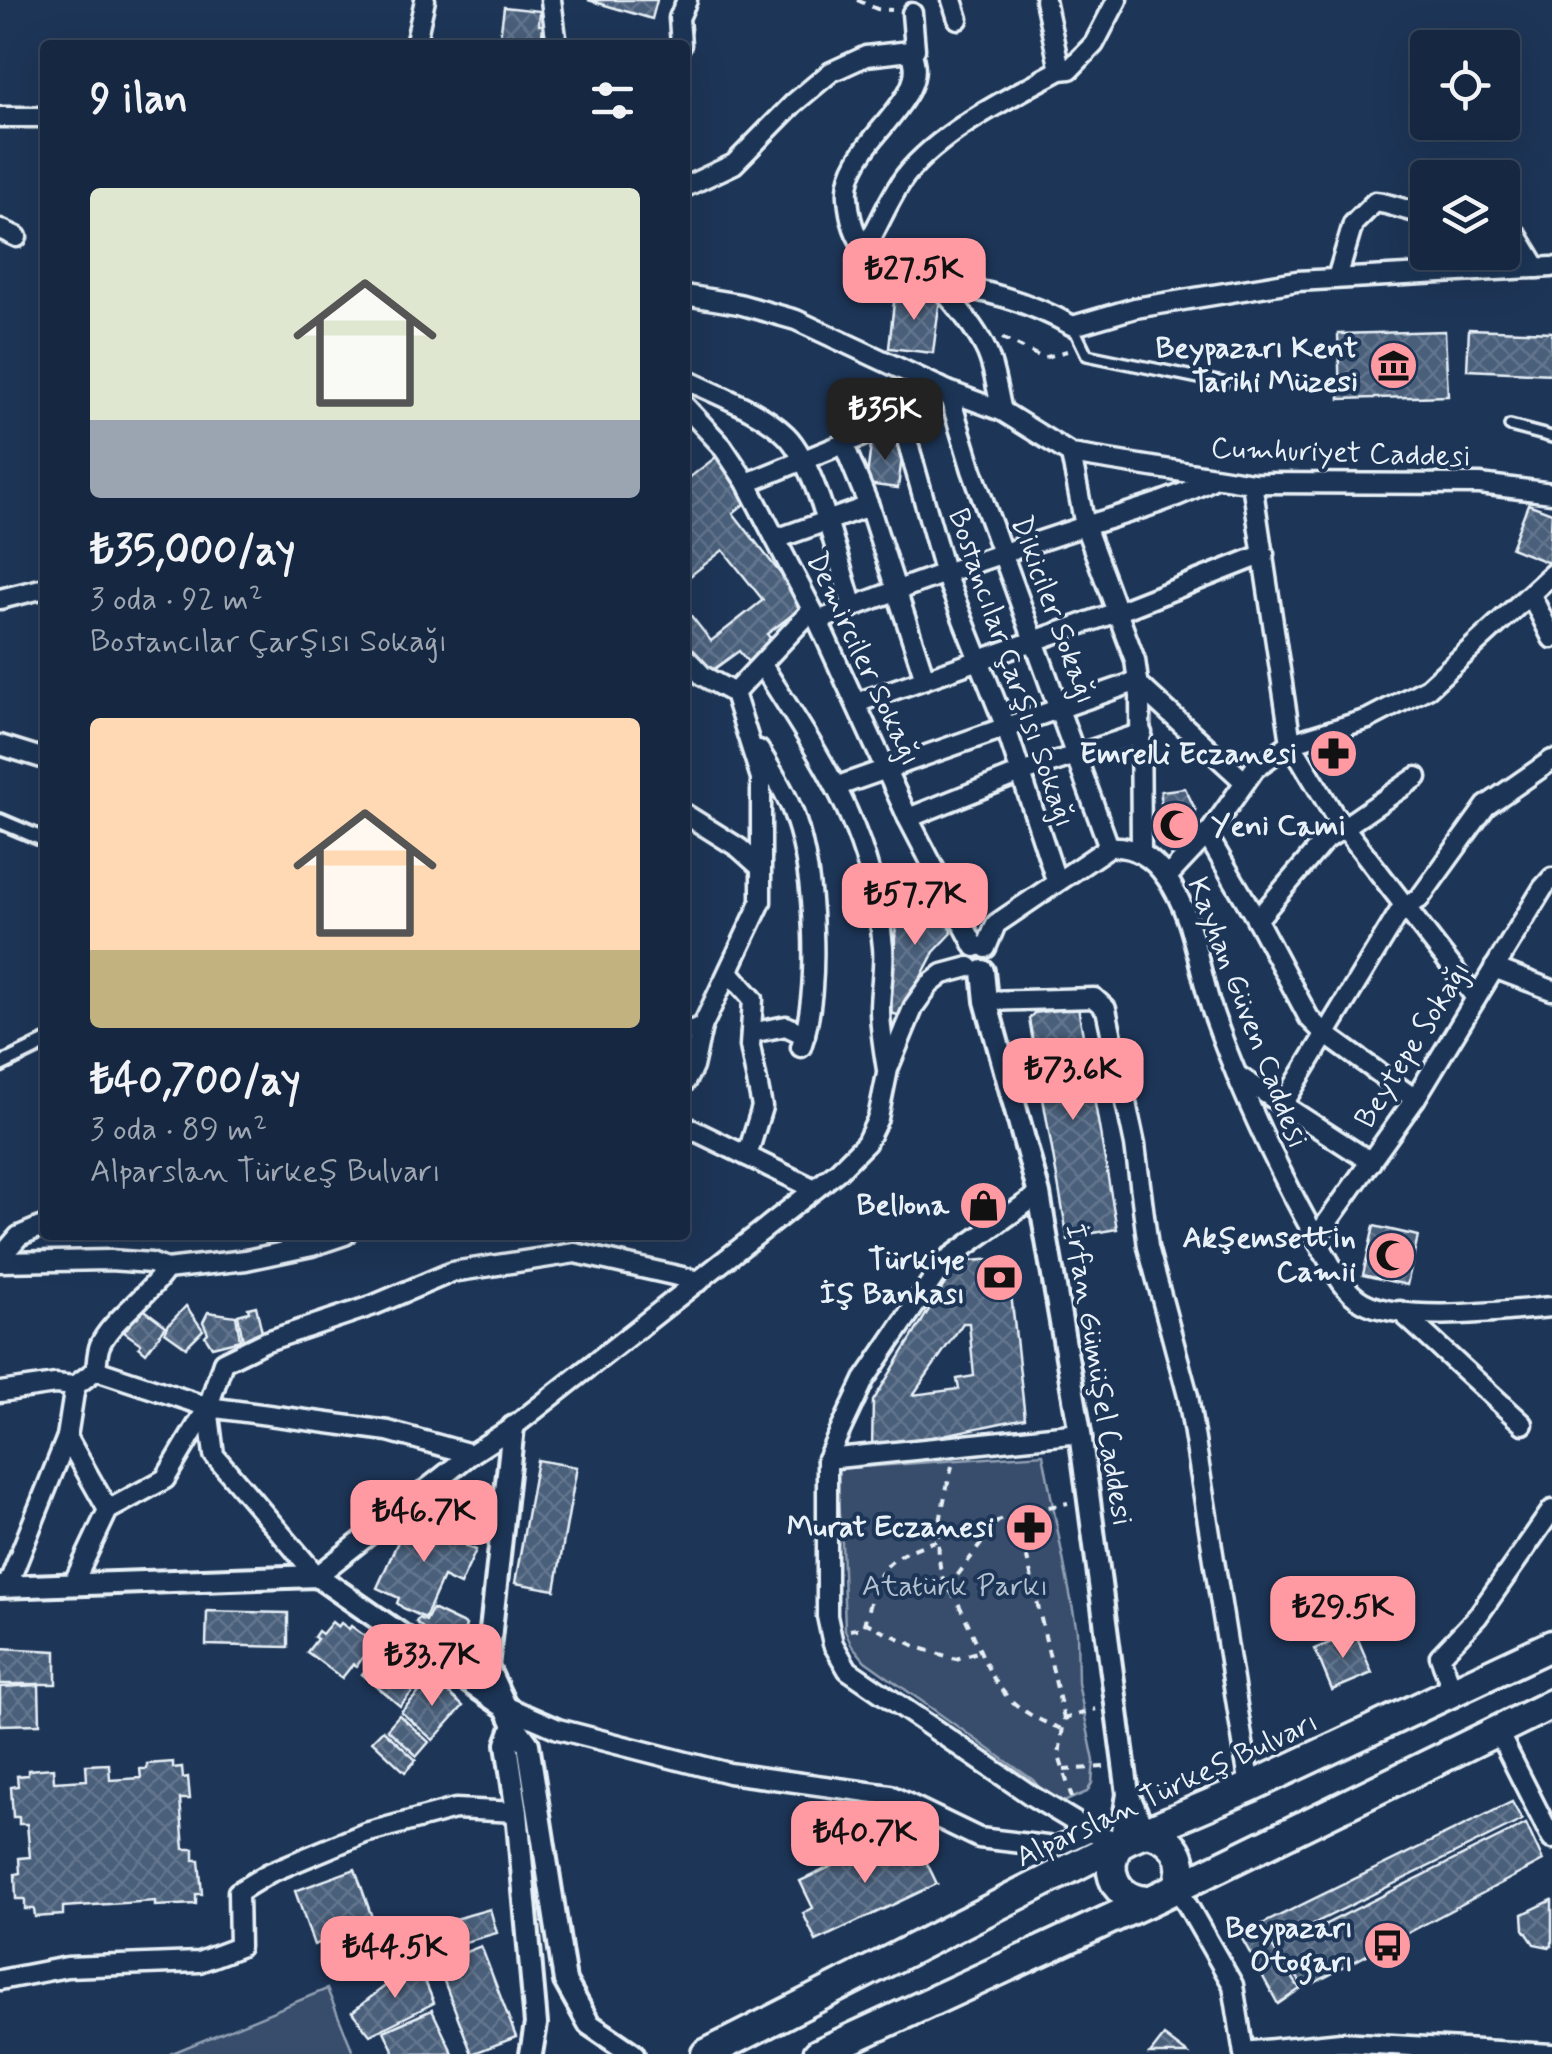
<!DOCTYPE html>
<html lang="tr">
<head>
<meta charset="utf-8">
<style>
  body { margin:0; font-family:Mynerve,sans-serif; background:#23344c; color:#f1f3f6; height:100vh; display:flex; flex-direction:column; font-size:38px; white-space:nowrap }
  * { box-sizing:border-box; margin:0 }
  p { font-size:32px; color:#9ea6b1 }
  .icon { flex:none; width:55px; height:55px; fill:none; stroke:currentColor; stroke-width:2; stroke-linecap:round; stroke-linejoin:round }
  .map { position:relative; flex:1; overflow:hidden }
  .details { position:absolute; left:40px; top:40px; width:650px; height:1200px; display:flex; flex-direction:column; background:#162841; border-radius:10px; box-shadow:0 10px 40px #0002,0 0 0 2px #35445a }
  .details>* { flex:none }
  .controls { position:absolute; left:1410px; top:30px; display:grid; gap:20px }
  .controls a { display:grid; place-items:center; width:110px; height:110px; border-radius:10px; background:#162841; box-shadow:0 10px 40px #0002,0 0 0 2px #35445a; font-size:50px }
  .price { position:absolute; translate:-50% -85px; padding:0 22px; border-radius:20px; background:#ff9aa2; color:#111; font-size:32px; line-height:65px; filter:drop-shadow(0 2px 5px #0008) }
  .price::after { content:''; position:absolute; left:50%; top:60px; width:30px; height:22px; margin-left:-15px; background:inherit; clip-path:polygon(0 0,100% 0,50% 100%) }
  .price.current { background:#222; color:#fff }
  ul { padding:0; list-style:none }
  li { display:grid; align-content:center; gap:20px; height:530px; padding:0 50px }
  li span { display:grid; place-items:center; height:310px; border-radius:10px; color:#555 }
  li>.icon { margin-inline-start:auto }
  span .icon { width:180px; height:180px; fill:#fffc; stroke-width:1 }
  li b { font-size:42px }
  h2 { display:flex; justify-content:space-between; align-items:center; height:120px; padding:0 50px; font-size:42px }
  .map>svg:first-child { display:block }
</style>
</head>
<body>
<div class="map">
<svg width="1552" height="2054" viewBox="0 0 1552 2054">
  <defs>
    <pattern id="building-cross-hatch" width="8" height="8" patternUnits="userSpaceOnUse" patternTransform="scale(2.5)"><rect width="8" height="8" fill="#495e7a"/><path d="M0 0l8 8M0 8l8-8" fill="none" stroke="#63768e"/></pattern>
  </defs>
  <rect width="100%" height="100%" fill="#1d3557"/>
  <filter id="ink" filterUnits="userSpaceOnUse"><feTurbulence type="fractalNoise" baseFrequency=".01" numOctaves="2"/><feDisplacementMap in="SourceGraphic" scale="20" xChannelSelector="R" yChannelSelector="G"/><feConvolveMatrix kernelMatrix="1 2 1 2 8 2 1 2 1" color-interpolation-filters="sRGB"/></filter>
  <g filter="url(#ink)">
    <g fill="#374d6c" stroke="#909fb2" stroke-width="2.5">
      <path d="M 1043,1454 L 1077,1631 L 1078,1683 L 1094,1761 L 1092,1783 L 1087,1792 L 1064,1802 L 1043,1792 L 1033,1780 L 865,1661 L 851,1644 L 845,1630 L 842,1543 L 834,1469 Z"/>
      <path d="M 327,1989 L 354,2054 L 170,2054 Z"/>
    </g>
    <g fill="url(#building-cross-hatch)" stroke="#e8f1f8" stroke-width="2.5" fill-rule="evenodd">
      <path d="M 588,0 L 657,0 L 652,19 Z"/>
      <path d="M 504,7 L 540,11 L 539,25 L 543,25 L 541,45 L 499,45 Z"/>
      <path d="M 895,293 L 940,298 L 933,353 L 889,348 Z"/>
      <path d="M 1469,329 L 1552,332 L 1552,374 L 1467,370 Z"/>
      <path d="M 1445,331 L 1448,396 L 1340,399 L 1338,334 Z"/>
      <path d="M 872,437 L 904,441 L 898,488 L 866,484 Z"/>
      <path d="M 716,457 L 749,500 L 733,513 L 805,605 L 767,634 L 774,643 L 748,662 L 739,651 L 706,675 L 685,647 L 685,608 L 711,641 L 763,600 L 723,550 L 685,580 L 685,481 Z"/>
      <path d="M 1528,504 L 1552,513 L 1549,563 L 1511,548 Z"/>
      <path d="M 1185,788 L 1196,811 L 1187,847 L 1161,842 L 1161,791 Z"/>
      <path d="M 897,904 L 943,906 L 952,933 L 934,952 L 901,1016 L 891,1013 Z"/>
      <path d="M 1078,1007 L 1117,1229 L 1088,1234 L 1085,1239 L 1068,1240 L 1029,1019 L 1034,1013 Z"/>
      <path d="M 1374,1226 L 1418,1236 L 1407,1285 L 1363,1275 Z"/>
      <path d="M 1007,1258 L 1025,1418 L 872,1450 L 873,1401 L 958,1262 ZM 963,1323 L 969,1323 L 974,1376 L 957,1379 L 959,1389 L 913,1395 Z"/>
      <path d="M 186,1306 L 203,1330 L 186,1347 L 165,1332 L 169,1324 Z"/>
      <path d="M 256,1306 L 263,1336 L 243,1341 L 238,1315 L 249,1312 L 248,1308 Z"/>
      <path d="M 142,1308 L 166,1326 L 146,1353 L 139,1347 L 141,1344 L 124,1332 Z"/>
      <path d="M 208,1312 L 236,1316 L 240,1340 L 212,1347 L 205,1336 L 208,1333 L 203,1322 Z"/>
      <path d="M 537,1460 L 577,1467 L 555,1590 L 515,1583 Z"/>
      <path d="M 410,1515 L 468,1541 L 466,1546 L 476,1550 L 460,1585 L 443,1577 L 425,1618 L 403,1608 L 397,1603 L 399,1598 L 377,1588 Z"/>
      <path d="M 432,1609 L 466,1625 L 458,1658 L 416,1622 L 419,1618 L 426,1621 Z"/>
      <path d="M 207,1611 L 288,1613 L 288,1647 L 206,1645 Z"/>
      <path d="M 332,1622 L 338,1627 L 341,1623 L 349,1629 L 351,1626 L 373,1642 L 357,1666 L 353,1664 L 342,1678 L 307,1652 L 317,1639 L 314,1637 L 318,1631 L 322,1634 Z"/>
      <path d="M 1355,1632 L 1372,1673 L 1332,1690 L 1315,1649 Z"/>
      <path d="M 385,1646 L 424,1678 L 400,1706 L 362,1674 Z"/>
      <path d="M 0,1648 L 56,1651 L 56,1684 L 0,1684 Z"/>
      <path d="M 432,1678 L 463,1706 L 433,1740 L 401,1712 Z"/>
      <path d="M 39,1685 L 40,1724 L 0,1725 L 0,1687 Z"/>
      <path d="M 399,1715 L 429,1742 L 417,1756 L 387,1729 Z"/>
      <path d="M 383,1730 L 416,1760 L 405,1772 L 372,1741 Z"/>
      <path d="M 173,1762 L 173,1768 L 182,1767 L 183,1778 L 188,1777 L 190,1799 L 180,1799 L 184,1849 L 194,1849 L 194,1860 L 199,1860 L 202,1894 L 196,1894 L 196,1904 L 155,1906 L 155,1901 L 63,1907 L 63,1915 L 35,1917 L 34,1909 L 25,1909 L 25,1899 L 16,1899 L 15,1874 L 20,1873 L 19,1858 L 30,1857 L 27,1824 L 19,1824 L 19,1817 L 13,1817 L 11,1787 L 18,1786 L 17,1776 L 28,1775 L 28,1770 L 53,1768 L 54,1782 L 87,1780 L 86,1765 L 109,1764 L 110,1780 L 141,1778 L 140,1769 L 147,1769 L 147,1764 Z"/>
      <path d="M 1512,1802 L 1522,1820 L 1271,1945 L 1300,1989 L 1278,2004 L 1240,1935 Z"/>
      <path d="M 1526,1824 L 1543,1861 L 1305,1988 L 1276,1949 Z"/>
      <path d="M 904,1832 L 916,1858 L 923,1855 L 937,1884 L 816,1941 L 803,1913 L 813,1908 L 800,1881 Z"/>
      <path d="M 355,1869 L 374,1923 L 314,1945 L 295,1891 Z"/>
      <path d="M 1552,1900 L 1552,1946 L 1549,1947 L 1534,1944 L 1524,1929 L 1523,1914 Z"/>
      <path d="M 490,1909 L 497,1933 L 451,1946 L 444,1922 Z"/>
      <path d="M 481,1946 L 516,2037 L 472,2054 L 437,1963 Z"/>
      <path d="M 417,1961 L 434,2003 L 370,2035 L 352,2012 Z"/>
      <path d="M 432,2010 L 453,2054 L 395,2054 L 384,2031 Z"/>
      <path d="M 1164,2036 L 1188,2054 L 1150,2054 Z"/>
    </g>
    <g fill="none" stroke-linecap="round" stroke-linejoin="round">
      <defs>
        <g id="service">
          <path d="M 1073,326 L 1087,355 L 1223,383"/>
          <path d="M 1510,426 L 1552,437"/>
        </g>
        <g id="pedestrian">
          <path d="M 0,821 L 45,840"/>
          <path d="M 0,1065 L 45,1043"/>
        </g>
        <g id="minor">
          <path d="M 551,0 L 557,45"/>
          <path d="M 952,0 L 958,19"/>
          <path d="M 1045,0 L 1060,70"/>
          <path d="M 912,13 L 915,49 L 910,51 C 937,99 843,142 848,197 C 854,280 905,249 948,296 C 961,311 979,334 987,352 C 995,370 997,392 1002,411"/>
          <path d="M 415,45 L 425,0"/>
          <path d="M 681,45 L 679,18 L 687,0"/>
          <path d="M 0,117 L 45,117"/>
          <path d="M 685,187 L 734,164 L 794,103 L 831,72 L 866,56 L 910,51"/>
          <path d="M 1502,220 L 1517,235 L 1537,268"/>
          <path d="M 0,229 L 17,237"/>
          <path d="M 864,250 C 879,226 889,197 906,175 C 941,131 1011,97 1060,70 L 1070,69 L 1094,44 L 1117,0"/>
          <path d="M 1337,278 L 1353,224 L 1375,202 C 1394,204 1409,213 1428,214"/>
          <path d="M 932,283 C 983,289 1028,301 1073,326 L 1135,308 L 1297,281 L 1552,267"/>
          <path d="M 685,295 L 739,304 L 796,320 L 948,391 L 1002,411 L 1071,454 L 1252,483 L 1480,484 L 1552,493"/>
          <path d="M 685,379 C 717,395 760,410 786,435 C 816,464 839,564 853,607"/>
          <path d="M 948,391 L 972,470 L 1109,847"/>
          <path d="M 685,406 L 722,446 L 746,482 L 818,621 L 908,818 L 975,947"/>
          <path d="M 900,415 L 945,574 L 1006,728 L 1056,880"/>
          <path d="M 844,445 L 869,506 L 925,679"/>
          <path d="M 1071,454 L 1085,526 L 1135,660 L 1140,696 L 1141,852"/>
          <path d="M 747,483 L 875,431 L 940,387"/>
          <path d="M 1252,483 L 1291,743 L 1333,813 L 1476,998"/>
          <path d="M 776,539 L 869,506"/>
          <path d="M 1531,595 L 1552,638"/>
          <path d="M 0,599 L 45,588"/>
          <path d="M 818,621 C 903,586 991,557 1079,528 C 1126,513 1171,502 1215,478"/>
          <path d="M 685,657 L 703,676 L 734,693"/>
          <path d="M 762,665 C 823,762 872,829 883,947 C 885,967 880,988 880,1009 C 880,1029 884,1050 887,1070"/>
          <path d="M 1138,684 L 1245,782"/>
          <path d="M 734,693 L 811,611"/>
          <path d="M 856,703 L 1117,612 L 1264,554"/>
          <path d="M 0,745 L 45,759"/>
          <path d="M 759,750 C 772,771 787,794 795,818 C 815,876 821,989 801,1047"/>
          <path d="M 838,786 L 1138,681"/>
          <path d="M 685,814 L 739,848 L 758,865"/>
          <path d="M 908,818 L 1021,773 L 1142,733"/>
          <path d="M 1207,835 L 1257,920 L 1309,1018 L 1325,1034 L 1415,1099"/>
          <path d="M 1167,877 L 1212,829 L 1255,768 L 1291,743 L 1368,719 L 1428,688 L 1552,574"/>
          <path d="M 1257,920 L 1324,841 L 1417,777"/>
          <path d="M 986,948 L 996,924 L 1109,847 C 1133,845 1152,857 1166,877 C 1194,915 1198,970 1213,1013 C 1241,1093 1277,1168 1318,1242 C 1330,1262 1342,1291 1363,1302 C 1403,1324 1506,1311 1552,1307"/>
          <path d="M 1494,968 L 1552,990"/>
          <path d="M 729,972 L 753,999 L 750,1046 L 762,1107 L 747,1156"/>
          <path d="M 986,1001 L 1094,998 L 1106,1009 L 1135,1145 L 1148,1247 L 1188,1396 L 1250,1787"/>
          <path d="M 685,1032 L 702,1027 L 761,902 L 761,778 L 734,693"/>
          <path d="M 751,1033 L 786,1026 L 805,1035"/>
          <path d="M 1237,1075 L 1371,1162"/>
          <path d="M 685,1082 L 693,1067 L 702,1027"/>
          <path d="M 1282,1106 L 1403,906 L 1419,899 L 1486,806 L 1552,760"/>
          <path d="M 685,1126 L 815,1189"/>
          <path d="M 1039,1194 L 945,1261 L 864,1380 L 827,1459 L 827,1616 L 833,1644 L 848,1670 L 1032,1796 L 1090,1831"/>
          <path d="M 1316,1238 L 1415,1099 L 1543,888 L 1552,878"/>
          <path d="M 0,1258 L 19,1236 L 45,1225"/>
          <path d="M 0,1262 L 110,1260 L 151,1263 L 166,1269 L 246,1260 L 312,1246 L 345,1235"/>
          <path d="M 1400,1311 L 1523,1424"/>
          <path d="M 96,1370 L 208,1407 L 388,1431 L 471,1454"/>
          <path d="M 0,1392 L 55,1384 L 75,1386"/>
          <path d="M 208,1407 L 214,1455 L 317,1576 L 471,1454 L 513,1427 L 838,1171 L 866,1143 L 878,1118 L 888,1069 L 914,1006 L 929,985 L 943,974 L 969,967"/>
          <path d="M 67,1437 L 108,1510"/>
          <path d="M 827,1459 L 1080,1433"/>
          <path d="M 73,1584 L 108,1510 L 165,1479 L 208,1407 L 223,1362 L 264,1342 L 374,1305 L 452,1272 L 575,1253 L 700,1281"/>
          <path d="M 7,1587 L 67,1437 L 75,1386 L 96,1370 C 97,1363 97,1352 100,1345 C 111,1320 149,1296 166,1269"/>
          <path d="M 1453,1692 L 1440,1656 L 1477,1617 L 1552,1510"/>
          <path d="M 505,1706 L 558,1729 L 729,1773 L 890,1795 L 979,1838 L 1055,1847 L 1090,1831 L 1120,1843"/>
          <path d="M 1497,1730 L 1552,1839"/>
          <path d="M 1177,1887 L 1233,1985 L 1244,2054"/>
          <path d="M 0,1980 L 67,1967 L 199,1962 L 239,1947 L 238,1892 L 269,1873 L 365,1833 L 455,1809 L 517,1812"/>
          <path d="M 1244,2052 L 1341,2042 L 1552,2054"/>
        </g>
        <g id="tertiary">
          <path d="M 983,971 L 986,1001 L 1039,1194 L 1080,1433 L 1128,1794"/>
          <path d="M 513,1427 L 487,1667 L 514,1725 L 528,1744 L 565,1981 L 589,2024 L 633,2054"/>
          <path d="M 0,1587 L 317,1576 L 502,1705"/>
          <path d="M 514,1725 L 507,1744 L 517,1812 L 536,2024 L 531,2054"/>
          <path d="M 1120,1843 L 1128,1794 L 1145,1832"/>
        </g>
        <g id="trunk">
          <path d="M 1145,1832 C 1174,1836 1189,1860 1177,1887"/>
          <path d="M 1120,1843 C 1101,1869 1116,1901 1149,1901"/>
          <path d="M 706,2054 L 1130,1838 L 1250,1787 L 1552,1645"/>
          <path d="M 818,2054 L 1160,1896 L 1552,1704"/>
        </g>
      </defs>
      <use href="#service" stroke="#e8f1f8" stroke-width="16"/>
      <use href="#pedestrian" stroke="#e8f1f8" stroke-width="20"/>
      <use href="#minor" stroke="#e8f1f8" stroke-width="25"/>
      <use href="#tertiary" stroke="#e8f1f8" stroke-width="28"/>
      <use href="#trunk" stroke="#e8f1f8" stroke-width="35"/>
      <g stroke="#e8f1f8" stroke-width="4" stroke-dasharray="8 8" stroke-linecap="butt">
        <path d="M 857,0 L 877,9 L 892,10"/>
        <path d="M 1002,338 L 1043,358 L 1067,351"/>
        <path d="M 952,1466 C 944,1499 934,1537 941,1572 C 943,1584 954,1594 959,1605 C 991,1666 988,1703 1062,1729"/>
        <path d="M 948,1588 L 998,1521 L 1019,1514"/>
        <path d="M 864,1622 L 920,1648 L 956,1659 L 980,1651"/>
        <path d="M 850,1630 L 863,1628 C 879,1569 879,1559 939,1540"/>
        <path d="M 1064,1719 L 1025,1549 L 1020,1513 L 1068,1503"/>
        <path d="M 1064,1770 L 1104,1767"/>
        <path d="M 1072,1798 L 1059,1756 L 1064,1719 L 1096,1709"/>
      </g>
      <use href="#service" stroke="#1d3557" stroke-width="9"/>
      <use href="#pedestrian" stroke="#1d3557" stroke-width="12"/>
      <use href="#minor" stroke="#1d3557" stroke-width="18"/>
      <use href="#tertiary" stroke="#1d3557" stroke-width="20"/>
      <use href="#trunk" stroke="#1d3557" stroke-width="28"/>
    </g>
  </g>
  <defs>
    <symbol id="museum-disc" viewBox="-11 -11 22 22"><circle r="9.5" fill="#ff9aa2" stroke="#1d3557"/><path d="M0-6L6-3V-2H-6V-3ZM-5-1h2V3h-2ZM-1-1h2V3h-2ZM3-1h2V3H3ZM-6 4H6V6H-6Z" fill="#111"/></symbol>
    <symbol id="pharmacy-disc" viewBox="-11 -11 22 22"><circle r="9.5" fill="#ff9aa2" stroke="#1d3557"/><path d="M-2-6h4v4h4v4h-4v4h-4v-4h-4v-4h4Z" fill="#111"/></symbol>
    <symbol id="mosque-disc" viewBox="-11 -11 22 22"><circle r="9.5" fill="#ff9aa2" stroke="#1d3557"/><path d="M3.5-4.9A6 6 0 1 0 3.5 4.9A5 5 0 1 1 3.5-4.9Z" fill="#111"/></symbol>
    <symbol id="shop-disc" viewBox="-11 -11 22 22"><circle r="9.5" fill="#ff9aa2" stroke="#1d3557"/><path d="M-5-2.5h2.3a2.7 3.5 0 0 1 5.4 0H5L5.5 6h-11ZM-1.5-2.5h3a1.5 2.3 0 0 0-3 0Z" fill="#111"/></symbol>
    <symbol id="bank-disc" viewBox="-11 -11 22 22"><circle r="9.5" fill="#ff9aa2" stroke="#1d3557"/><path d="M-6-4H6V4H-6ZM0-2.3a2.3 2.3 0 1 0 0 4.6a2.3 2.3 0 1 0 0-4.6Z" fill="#111"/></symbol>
    <symbol id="bus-disc" viewBox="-11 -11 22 22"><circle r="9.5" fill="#ff9aa2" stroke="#1d3557"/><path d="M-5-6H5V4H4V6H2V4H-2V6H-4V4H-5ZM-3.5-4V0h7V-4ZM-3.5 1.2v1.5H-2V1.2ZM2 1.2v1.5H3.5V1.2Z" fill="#111"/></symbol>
  </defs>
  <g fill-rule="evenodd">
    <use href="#museum-disc" x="1366" y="338" width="55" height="55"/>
    <use href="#pharmacy-disc" x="1306" y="726" width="55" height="55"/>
    <use href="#mosque-disc" x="1148" y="798" width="55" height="55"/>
    <use href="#shop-disc" x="956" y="1178" width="55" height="55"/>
    <use href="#mosque-disc" x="1364" y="1228" width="55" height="55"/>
    <use href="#bank-disc" x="972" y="1250" width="55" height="55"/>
    <use href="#pharmacy-disc" x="1002" y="1500" width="55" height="55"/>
    <use href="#bus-disc" x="1360" y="1918" width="55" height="55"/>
  </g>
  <g text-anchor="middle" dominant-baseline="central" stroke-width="8" stroke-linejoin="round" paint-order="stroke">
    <g font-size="30" font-weight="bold" fill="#e8f1f8" stroke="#1d3557" text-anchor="end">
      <text x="1358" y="348">Beypazarı Kent<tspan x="1358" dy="34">Tarihi Müzesi</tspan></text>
      <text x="1298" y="754">Emrelli Eczanesi</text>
      <text x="1211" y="826" text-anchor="start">Yeni Cami</text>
      <text x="949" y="1205">Bellona</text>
      <text x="1356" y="1238">Akşemsettin<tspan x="1356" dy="34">Camii</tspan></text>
      <text x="965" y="1260">Türkiye<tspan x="965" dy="34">İş Bankası</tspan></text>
      <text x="994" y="1527">Murat Eczanesi</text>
      <text x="1353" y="1928">Beypazarı<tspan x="1353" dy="34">Otogarı</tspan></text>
    </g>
    <g font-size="30" fill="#e8f1f8" stroke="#1d3557">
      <text transform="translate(1341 453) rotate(2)">Cumhuriyet Caddesi</text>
      <text transform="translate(1053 610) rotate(70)">Dikiciler Sokağı</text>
      <text transform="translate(863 659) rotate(65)">Demirciler Sokağı</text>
      <text transform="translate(1011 668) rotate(71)">Bostancılar Çarşısı Sokağı</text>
      <text transform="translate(1247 1013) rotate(69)">Kayhan Güven Caddesi</text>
      <text transform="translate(1413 1045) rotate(-58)">Beytepe Sokağı</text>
      <text transform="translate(1098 1375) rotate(81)">İrfan Gümüşel Caddesi</text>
      <text transform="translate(1167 1790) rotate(-25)">Alparslan Türkeş Bulvarı</text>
    </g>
    <g font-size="30" fill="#b3c0ce" stroke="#1d3557">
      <text x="955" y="1586">Atatürk Parkı</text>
    </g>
  </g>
</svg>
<div class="controls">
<a><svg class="icon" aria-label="locate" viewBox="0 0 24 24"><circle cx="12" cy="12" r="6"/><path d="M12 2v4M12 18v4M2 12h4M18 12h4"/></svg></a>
<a><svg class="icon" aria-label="layers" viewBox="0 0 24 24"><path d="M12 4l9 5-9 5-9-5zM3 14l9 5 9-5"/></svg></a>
</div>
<b class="price" style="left:914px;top:323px">₺27.5K</b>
<b class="price current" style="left:885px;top:463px">₺35K</b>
<b class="price" style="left:915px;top:948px">₺57.7K</b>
<b class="price" style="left:1073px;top:1123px">₺73.6K</b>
<b class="price" style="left:424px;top:1565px">₺46.7K</b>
<b class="price" style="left:1343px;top:1661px">₺29.5K</b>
<b class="price" style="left:432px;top:1709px">₺33.7K</b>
<b class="price" style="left:865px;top:1886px">₺40.7K</b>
<b class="price" style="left:395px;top:2001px">₺44.5K</b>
<section class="details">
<h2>9 ilan<svg class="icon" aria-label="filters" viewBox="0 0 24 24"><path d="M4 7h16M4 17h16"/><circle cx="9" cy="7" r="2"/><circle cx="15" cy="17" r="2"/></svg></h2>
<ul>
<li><span style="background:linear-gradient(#dfe7d0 75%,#9aa5b1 0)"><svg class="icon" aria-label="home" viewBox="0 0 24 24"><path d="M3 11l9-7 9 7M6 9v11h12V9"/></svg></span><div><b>₺35,000/ay</b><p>3 oda · 92 m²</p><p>Bostancılar Çarşısı Sokağı</p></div></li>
<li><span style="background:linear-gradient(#ffd9b3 75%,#c2b280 0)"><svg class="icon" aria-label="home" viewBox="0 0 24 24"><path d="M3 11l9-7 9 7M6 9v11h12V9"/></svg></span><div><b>₺40,700/ay</b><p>3 oda · 89 m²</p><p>Alparslan Türkeş Bulvarı</p></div></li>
</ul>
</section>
</div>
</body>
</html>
